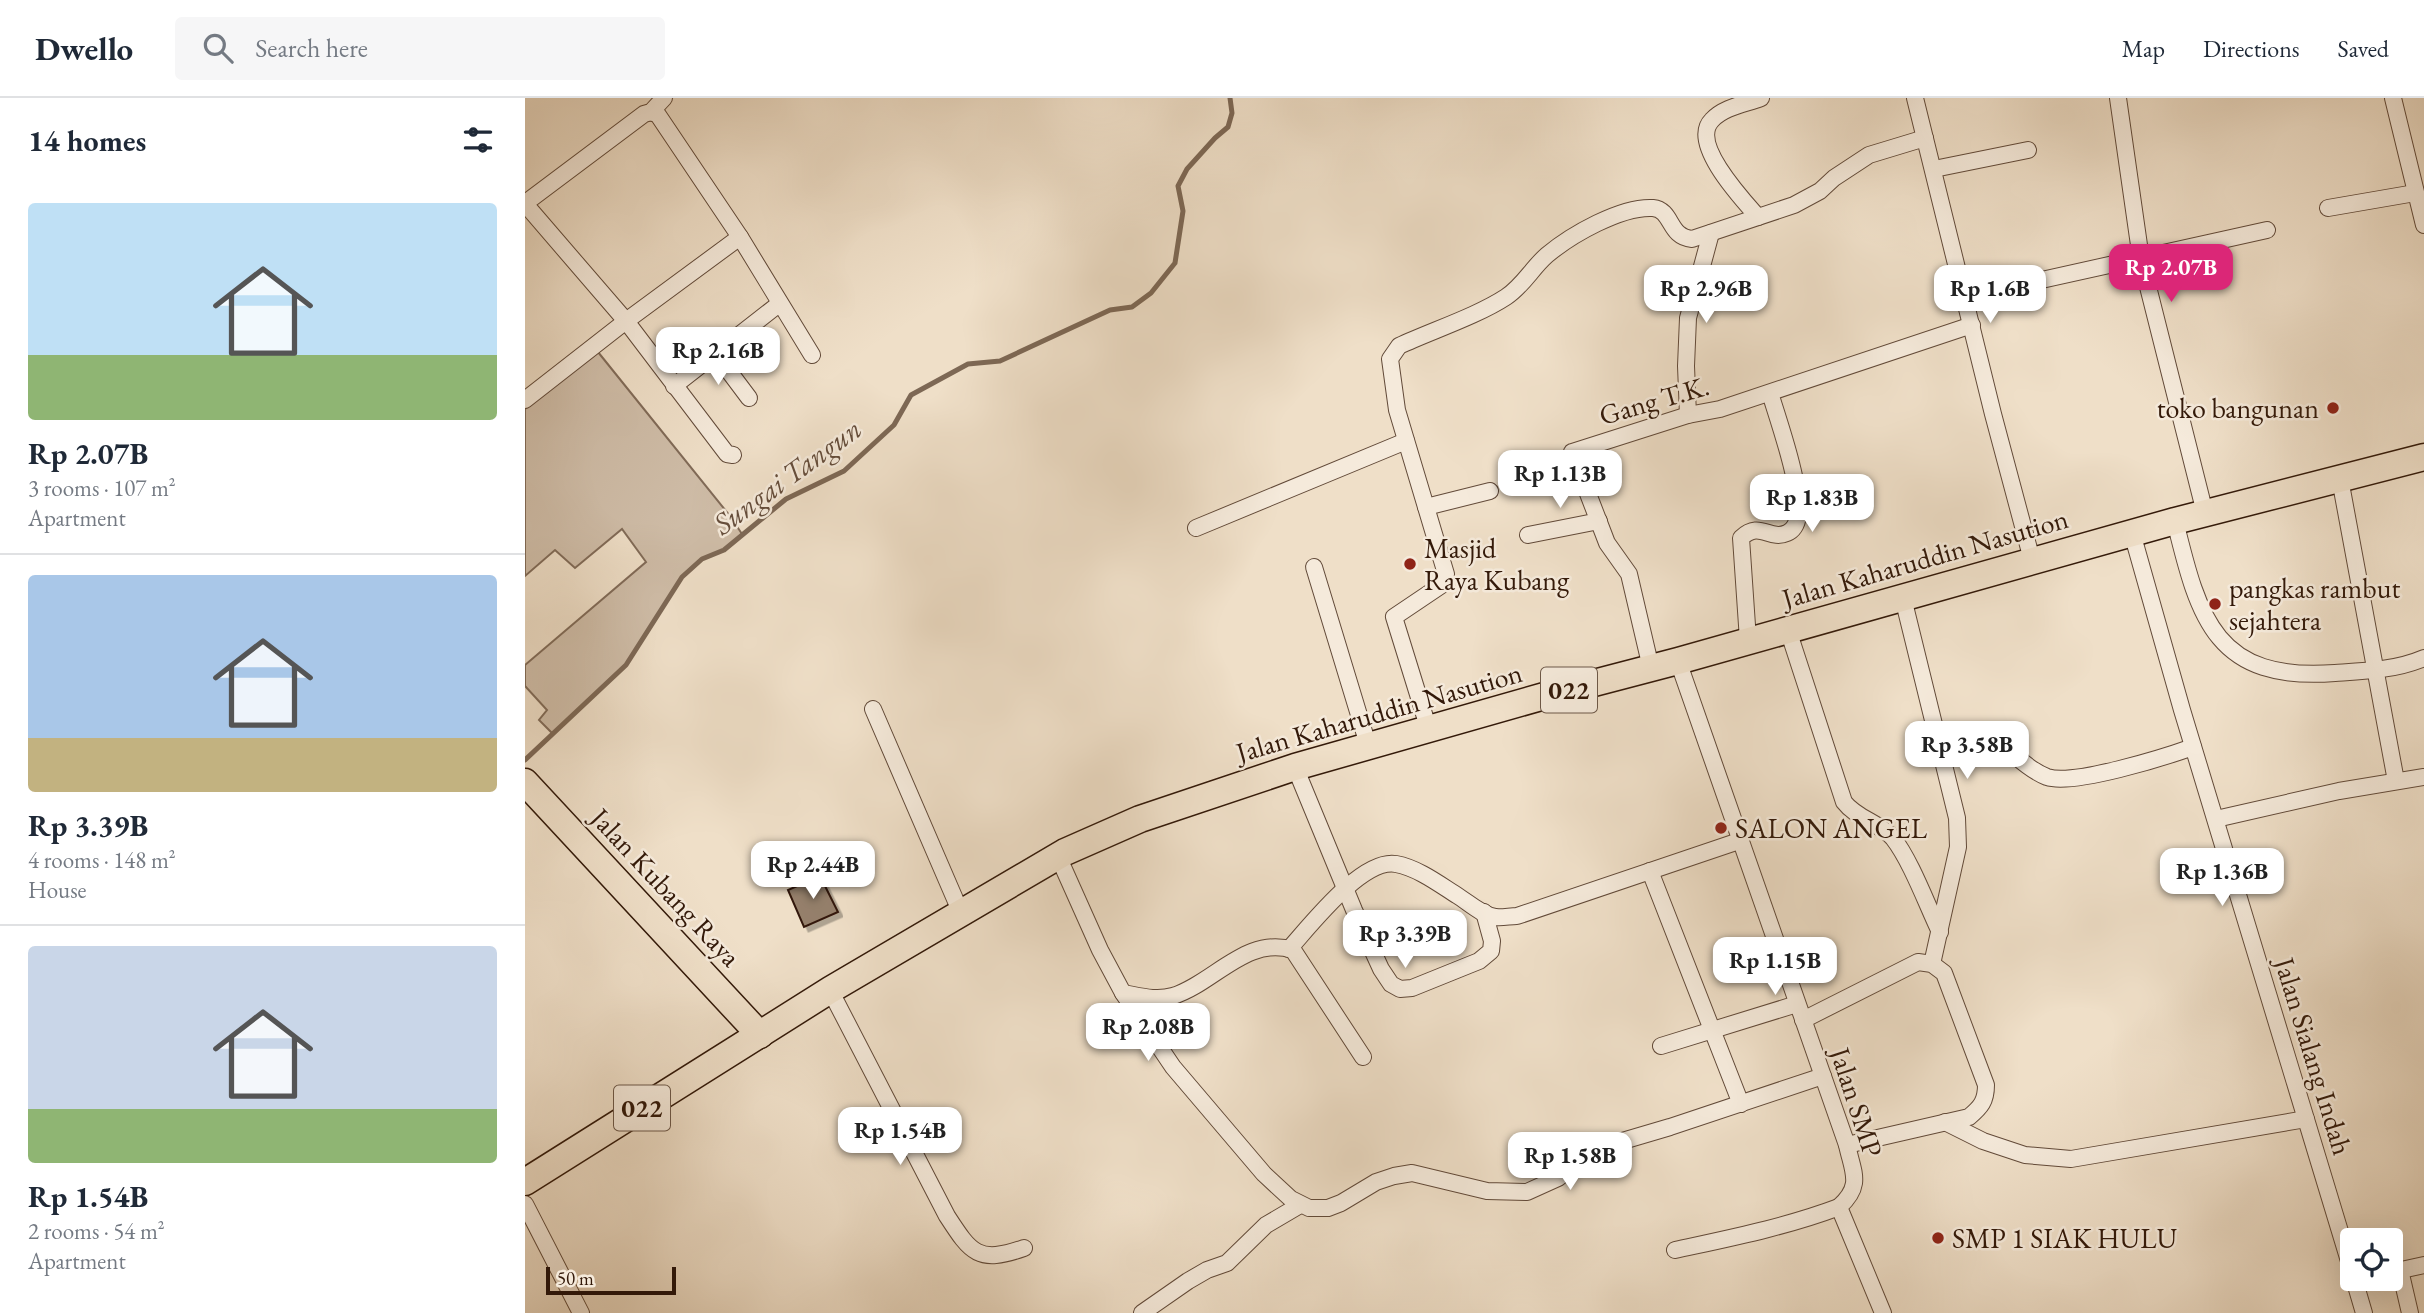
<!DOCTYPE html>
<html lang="en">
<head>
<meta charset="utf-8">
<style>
  body { margin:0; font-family:"EB Garamond",serif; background:#f6f6f7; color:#1f2937; height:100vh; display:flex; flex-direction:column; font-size:26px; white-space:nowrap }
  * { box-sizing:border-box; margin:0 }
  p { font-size:23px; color:#747a83 }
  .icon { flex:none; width:38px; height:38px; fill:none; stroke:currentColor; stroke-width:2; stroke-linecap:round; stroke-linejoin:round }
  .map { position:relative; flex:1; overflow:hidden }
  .details { display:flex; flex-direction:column; background:#fff; width:525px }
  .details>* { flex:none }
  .controls { position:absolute; left:1815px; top:1130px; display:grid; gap:14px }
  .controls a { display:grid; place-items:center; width:63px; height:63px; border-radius:7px; background:#fff; box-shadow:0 7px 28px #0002; font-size:35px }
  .scale { position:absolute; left:21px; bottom:18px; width:130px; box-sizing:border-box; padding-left:7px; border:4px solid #331909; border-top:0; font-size:19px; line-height:24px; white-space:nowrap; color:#331909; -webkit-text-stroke:5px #f5eadb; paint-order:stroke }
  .price { position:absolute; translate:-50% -60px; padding:0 16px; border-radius:14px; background:#fff; color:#222; font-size:23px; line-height:46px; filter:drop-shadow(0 2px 4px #0008) }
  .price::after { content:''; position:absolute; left:50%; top:42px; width:21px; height:16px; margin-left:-10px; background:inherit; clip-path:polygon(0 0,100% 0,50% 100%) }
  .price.on { background:#db2777; color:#fff }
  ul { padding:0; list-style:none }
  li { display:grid; align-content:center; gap:14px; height:371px; padding:0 28px }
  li+li { border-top:2px solid #e0e1e3 }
  li span { display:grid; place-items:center; height:217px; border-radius:7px; color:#555 }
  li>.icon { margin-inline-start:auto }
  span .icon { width:126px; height:126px; fill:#fffc; stroke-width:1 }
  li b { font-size:30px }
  h2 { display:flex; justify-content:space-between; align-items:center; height:84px; padding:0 28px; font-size:30px }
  header { display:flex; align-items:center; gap:42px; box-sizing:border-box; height:98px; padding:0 35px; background:#fff; border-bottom:2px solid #e0e1e3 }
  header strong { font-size:33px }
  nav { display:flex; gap:38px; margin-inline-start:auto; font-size:24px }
  .search { width:490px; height:63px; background:#f6f6f7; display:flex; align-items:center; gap:18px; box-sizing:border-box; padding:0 24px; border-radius:7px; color:#747a83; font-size:26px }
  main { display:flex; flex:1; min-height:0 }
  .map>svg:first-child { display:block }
</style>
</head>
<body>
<header>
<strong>Dwello</strong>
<div class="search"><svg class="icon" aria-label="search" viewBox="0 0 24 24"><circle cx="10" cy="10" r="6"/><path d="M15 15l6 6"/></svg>Search here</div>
<nav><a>Map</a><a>Directions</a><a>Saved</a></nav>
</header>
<main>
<section class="details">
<h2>14 homes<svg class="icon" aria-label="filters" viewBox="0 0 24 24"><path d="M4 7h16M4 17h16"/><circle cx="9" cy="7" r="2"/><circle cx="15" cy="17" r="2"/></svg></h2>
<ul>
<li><span style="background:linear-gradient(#bfe0f5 70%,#8fb573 0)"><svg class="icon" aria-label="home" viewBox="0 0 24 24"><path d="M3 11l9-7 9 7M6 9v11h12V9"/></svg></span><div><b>Rp 2.07B</b><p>3 rooms · 107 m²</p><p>Apartment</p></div></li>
<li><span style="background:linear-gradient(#a9c7e8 75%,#c2b280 0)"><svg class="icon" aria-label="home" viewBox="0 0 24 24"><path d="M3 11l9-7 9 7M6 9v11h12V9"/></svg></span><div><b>Rp 3.39B</b><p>4 rooms · 148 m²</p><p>House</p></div></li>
<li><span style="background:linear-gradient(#c9d6e8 75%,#8fb573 0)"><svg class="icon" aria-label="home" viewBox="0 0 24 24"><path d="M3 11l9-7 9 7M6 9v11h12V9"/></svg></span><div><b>Rp 1.54B</b><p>2 rooms · 54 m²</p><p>Apartment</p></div></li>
</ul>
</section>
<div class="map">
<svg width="1899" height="1215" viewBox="0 0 1899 1215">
  <defs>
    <filter id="shadow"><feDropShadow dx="4.5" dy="4.5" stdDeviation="0" flood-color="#0004"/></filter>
  </defs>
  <rect width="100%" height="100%" fill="#efdfc8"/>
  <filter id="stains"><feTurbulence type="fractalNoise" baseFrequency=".00286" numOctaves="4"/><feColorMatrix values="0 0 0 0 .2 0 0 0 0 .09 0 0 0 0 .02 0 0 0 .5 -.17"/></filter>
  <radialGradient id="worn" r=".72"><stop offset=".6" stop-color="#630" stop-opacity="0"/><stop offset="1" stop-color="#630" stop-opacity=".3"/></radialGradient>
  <path fill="#cfbda8" stroke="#816b58" stroke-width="2" d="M 73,254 L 205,418 L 217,436 L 199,452 L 177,461 L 157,479 L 101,567 L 28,636 L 14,622 L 22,612 L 0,588 L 0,567 L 121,464 L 97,431 L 50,470 L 30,452 L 0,478 L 0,311 Z"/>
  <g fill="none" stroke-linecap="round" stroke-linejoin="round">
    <path stroke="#7d6855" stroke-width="5" d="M 0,662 L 101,567 L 157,479 L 177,461 L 199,452 L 261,401 L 319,373 L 369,327 L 386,297 L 443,266 L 475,263 L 585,212 L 607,209 L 626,195 L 650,165 L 658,113 L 653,88 L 662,71 L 690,40 L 703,29 L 707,15 L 705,0"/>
  </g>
  <path fill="#95806c" stroke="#331909" stroke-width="2" filter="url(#shadow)" d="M 295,778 L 313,814 L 279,829 L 263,792 Z"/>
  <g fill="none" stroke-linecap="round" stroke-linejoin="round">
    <defs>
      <g id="minor">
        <path d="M 139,0 L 126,14 L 119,16 L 3,103 L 1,107 L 101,223 L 202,356 L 208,357"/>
        <path d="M 1390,0 L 1468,316 L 1507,462"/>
        <path d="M 1593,0 L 1616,161 L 1680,415"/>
        <path d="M 1868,0 L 1899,127"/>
        <path d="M 126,14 L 133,17 L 215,139 L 287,257"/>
        <path d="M 1409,71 L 1503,52"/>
        <path d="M 1803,110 L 1890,95"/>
        <path d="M 1233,119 C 1218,102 1164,45 1187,22 C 1199,9 1220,6 1236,0"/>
        <path d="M 1440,199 L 1742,132"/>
        <path d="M 191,256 L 224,300"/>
        <path d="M 149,288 L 254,206"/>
        <path d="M 0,302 L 101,223 L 215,139"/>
        <path d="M 1163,317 L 1161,268 L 1163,220 L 1186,135"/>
        <path d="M 1815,381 L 1871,683"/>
        <path d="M 901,409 L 965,393"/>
        <path d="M 1650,423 C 1674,522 1691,584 1810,575 C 1840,573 1871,572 1899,560"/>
        <path d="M 671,430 L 881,343"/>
        <path d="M 1607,435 L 1657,612 L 1827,1173"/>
        <path d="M 1003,437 L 1074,423"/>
        <path d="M 789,469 L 844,650"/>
        <path d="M 1378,500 L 1432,720 L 1433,749 L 1407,866"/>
        <path d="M 1263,532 L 1319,704 C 1332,721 1354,724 1368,740 C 1386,763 1402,807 1415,834"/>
        <path d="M 1223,542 L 1216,440 C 1235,422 1244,443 1262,435 C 1269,432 1272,425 1273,418 C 1277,390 1254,324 1245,295"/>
        <path d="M 1153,563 L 1322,1047 C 1328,1075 1338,1087 1314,1109 L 1358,1215"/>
        <path d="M 1126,570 L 1104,476 L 1082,445 L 1047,354 L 1163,317 L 1195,311 L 1447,227"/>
        <path d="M 348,611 L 436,815"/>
        <path d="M 904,632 L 869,519 L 918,486 L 921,476 L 872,312 L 865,261 L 874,248 C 906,233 952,218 981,199 C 998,188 1007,170 1022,157 C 1046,137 1096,108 1128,110 C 1148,112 1143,139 1167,141 L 1269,107 L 1295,93 L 1309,80 L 1344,57 L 1400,40"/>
        <path d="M 1415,650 C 1440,645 1464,638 1487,655 C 1497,664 1509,674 1522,679 C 1548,688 1640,659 1668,649"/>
        <path d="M 770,669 L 829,812 L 856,871 L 866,886 L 875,891 L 887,890 L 944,867 L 954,863 L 966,853 L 967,843 L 959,814"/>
        <path d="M 1691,721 L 1814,693 L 1899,679"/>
        <path d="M 533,758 L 575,852 L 598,895 L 648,969 L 739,1076 L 766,1101 L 784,1110 L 803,1110 L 816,1105 L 851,1084 L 869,1078 L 887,1075 L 962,1093 L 1002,1094 L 1033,1080 L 1061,1057 L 1084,1047 L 1145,1029 L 1298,978"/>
        <path d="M 1125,773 L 1216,1006"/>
        <path d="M 764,851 C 785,828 837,760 871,766 C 893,770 914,786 933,798 C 944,805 957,817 970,819 C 977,820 985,818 992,818 L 1214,743"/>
        <path d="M 305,892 L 422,1118 C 446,1155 453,1166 499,1150"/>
        <path d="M 598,895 C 615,898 631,903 648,898 C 689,885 722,837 768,852 L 838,959"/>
        <path d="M 1278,922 L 1393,864 L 1407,866 L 1419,875 L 1461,987 C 1461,1003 1456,1009 1444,1019 L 1322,1047"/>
        <path d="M 1136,948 L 1272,906"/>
        <path d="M 1420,1024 L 1458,1043 L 1500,1057 L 1546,1061 L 1781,1021"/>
        <path d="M 0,1106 L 56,1215"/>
        <path d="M 1150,1152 C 1205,1140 1261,1129 1314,1109"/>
        <path d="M 1875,1172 L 1885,1215"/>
        <path d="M 1867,1174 L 1899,1167"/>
        <path d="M 1829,1181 L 1839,1215"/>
        <path d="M 617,1215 L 663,1183 L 682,1172 L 702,1165 L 741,1127 L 775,1107"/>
      </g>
      <g id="trunk">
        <path d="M 0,684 L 235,937"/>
        <path d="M 0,1084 L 305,892 L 540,754 L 615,721 L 770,669 L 1023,597 L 1153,563 L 1650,423 L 1899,359"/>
      </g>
    </defs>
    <use href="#minor" stroke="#624a39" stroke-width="18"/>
    <use href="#trunk" stroke="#331909" stroke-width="29"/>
    <use href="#minor" stroke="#f5eadb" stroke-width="16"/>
    <use href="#trunk" stroke="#efdfc8" stroke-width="26"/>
  </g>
  <g fill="#8f2418" stroke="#f5eadb" stroke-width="2.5">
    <circle cx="1808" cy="310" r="7"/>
    <circle cx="885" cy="466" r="7"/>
    <circle cx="1690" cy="506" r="7"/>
    <circle cx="1196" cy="730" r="7"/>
    <circle cx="1413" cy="1140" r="7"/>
  </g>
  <g text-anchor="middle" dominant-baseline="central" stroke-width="5" stroke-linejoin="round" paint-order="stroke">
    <g fill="#f5eadb" stroke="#6d5848" stroke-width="2">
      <rect x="1016" y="569.5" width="56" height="45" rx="5"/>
      <rect x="89" y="987.5" width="56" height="45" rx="5"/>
    </g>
    <g font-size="26" font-weight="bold" fill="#331909">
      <text x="1044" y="592">022</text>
      <text x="117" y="1010">022</text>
    </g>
    <g font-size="28" fill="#331909" stroke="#f5eadb">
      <text transform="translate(1129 302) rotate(-16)">Gang T.K.</text>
      <text transform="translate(1400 460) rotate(-16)">Jalan Kaharuddin Nasution</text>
      <text transform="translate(854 614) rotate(-16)">Jalan Kaharuddin Nasution</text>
      <text transform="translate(141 789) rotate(47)">Jalan Kubang Raya</text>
      <text transform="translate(1789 958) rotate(73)">Jalan Sialang Indah</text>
      <text transform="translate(1332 1004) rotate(72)">Jalan SMP</text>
    </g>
    <g font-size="28" fill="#331909" stroke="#f5eadb" text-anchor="start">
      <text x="1794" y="310" text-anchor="end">toko bangunan</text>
      <text x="899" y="450">Masjid<tspan x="899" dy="32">Raya Kubang</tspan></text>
      <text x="1704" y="490">pangkas rambut<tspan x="1704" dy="32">sejahtera</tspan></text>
      <text x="1210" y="730">SALON ANGEL</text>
      <text x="1427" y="1140">SMP 1 SIAK HULU</text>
    </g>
    <g font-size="30" font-style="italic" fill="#654d3b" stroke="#f5eadb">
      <text transform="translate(262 378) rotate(-36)">Sungai Tangun</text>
    </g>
  </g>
  <rect width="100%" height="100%" filter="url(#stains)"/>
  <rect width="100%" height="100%" fill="url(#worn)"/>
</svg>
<div class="controls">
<a><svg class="icon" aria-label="locate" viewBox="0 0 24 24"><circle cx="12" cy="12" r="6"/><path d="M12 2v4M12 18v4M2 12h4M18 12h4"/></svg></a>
</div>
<div class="scale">50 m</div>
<b class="price on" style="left:1646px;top:206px">Rp 2.07B</b>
<b class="price" style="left:1181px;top:227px">Rp 2.96B</b>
<b class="price" style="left:1465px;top:227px">Rp 1.6B</b>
<b class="price" style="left:193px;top:289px">Rp 2.16B</b>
<b class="price" style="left:1035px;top:412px">Rp 1.13B</b>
<b class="price" style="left:1287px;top:436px">Rp 1.83B</b>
<b class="price" style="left:1442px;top:683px">Rp 3.58B</b>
<b class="price" style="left:288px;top:803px">Rp 2.44B</b>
<b class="price" style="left:1697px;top:810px">Rp 1.36B</b>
<b class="price" style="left:880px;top:872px">Rp 3.39B</b>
<b class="price" style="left:1250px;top:899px">Rp 1.15B</b>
<b class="price" style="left:623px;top:965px">Rp 2.08B</b>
<b class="price" style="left:375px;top:1069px">Rp 1.54B</b>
<b class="price" style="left:1045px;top:1094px">Rp 1.58B</b>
</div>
</main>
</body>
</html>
